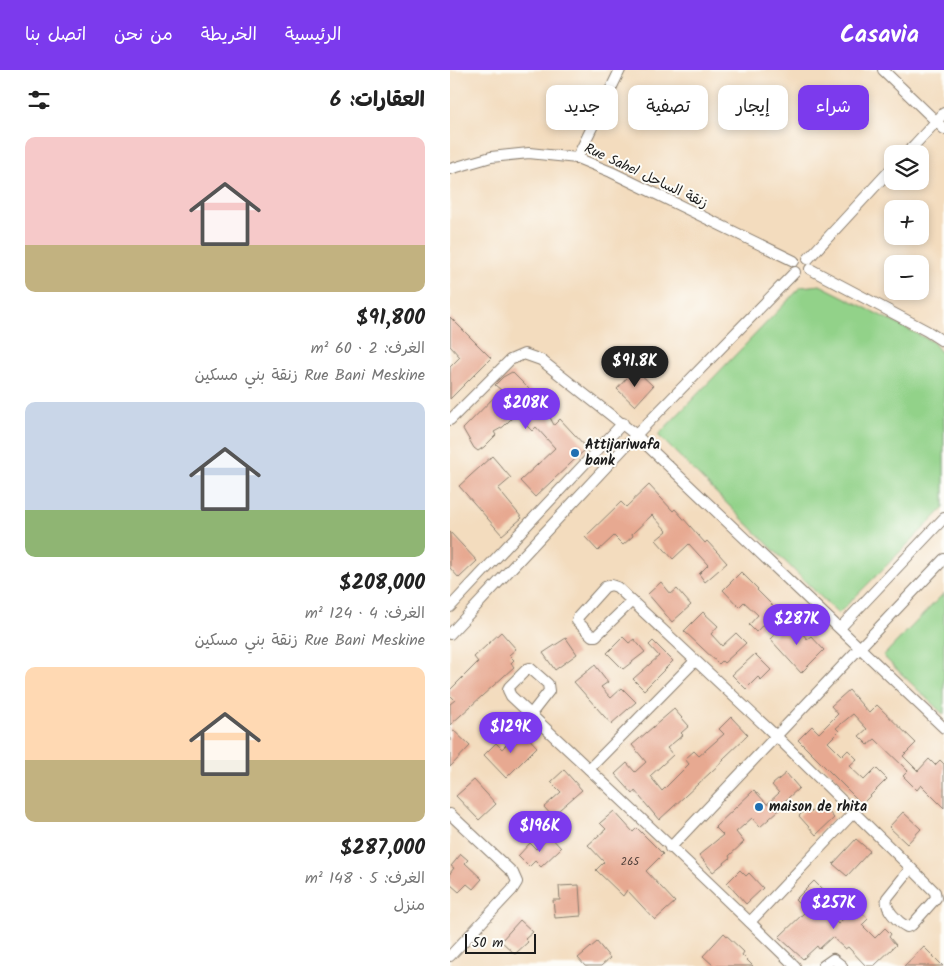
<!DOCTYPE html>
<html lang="ar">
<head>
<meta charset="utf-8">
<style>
  body { margin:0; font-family:Kalam,"Playpen Sans Arabic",sans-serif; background:#f6f6f6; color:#222; direction:rtl; height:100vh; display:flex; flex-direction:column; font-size:19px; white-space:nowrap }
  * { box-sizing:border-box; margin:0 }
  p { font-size:16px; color:#767676 }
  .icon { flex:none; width:28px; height:28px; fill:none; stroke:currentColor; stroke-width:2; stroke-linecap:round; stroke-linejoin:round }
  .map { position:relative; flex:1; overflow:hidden; direction:ltr }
  .details { display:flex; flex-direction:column; background:#fff; width:450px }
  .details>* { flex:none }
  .top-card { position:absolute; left:15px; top:15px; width:404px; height:45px; direction:rtl; display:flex; gap:10px }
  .controls { position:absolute; left:434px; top:75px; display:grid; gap:10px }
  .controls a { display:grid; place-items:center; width:45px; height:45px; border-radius:10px; background:#fff; box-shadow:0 2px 8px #0003; font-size:25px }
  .scale { position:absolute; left:15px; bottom:12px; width:71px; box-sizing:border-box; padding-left:5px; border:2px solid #1c1c1c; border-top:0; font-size:14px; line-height:18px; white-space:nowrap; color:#1c1c1c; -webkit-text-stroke:4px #fdfcf7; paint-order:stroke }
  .price { position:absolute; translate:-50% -42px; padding:0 11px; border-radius:18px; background:#7c3aed; color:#fff; font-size:16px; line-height:32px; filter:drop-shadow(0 1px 2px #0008) }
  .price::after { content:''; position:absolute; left:50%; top:30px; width:15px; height:11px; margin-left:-8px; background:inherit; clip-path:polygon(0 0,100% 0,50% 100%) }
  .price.on { background:#222; color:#fff }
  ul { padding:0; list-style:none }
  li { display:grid; align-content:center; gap:10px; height:265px; padding:0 25px }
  li span { display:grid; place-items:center; height:155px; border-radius:10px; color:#555 }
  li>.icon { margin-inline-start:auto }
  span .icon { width:90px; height:90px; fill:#fffc; stroke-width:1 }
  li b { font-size:21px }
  h2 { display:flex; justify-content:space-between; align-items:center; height:60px; padding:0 25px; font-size:21px }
  .pill { padding:0 18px; border-radius:10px; background:#fff; box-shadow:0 2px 8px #0003; font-size:18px; line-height:45px }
  .pill.on { background:#7c3aed; color:#fff }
  header { display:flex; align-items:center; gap:30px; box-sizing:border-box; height:70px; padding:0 25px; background:#7c3aed; color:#fff }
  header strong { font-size:24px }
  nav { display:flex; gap:28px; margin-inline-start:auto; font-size:18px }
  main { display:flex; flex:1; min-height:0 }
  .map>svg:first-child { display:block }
</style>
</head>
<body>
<header>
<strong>Casavia</strong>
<nav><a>الرئيسية</a><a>الخريطة</a><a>من نحن</a><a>اتصل بنا</a></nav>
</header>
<main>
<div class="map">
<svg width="494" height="896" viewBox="0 0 494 896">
  <rect width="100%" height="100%" fill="#fdfcf7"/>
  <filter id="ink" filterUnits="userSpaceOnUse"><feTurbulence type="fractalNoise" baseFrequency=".02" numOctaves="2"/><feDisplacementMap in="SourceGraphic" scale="10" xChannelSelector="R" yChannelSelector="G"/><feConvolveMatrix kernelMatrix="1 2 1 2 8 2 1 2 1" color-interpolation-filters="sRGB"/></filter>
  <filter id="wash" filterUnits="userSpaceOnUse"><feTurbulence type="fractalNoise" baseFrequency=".0096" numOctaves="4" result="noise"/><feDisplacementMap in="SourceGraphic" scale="20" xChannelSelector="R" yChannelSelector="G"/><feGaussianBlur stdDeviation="1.12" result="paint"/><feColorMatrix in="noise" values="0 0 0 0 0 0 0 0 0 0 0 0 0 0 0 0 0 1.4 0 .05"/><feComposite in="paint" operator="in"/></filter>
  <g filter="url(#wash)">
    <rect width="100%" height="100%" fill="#f3dcbe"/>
    <g fill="#92d289" stroke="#577752">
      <path d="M 370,215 L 483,272 L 494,286 L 494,438 L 388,544 L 208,365 L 351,217 Z"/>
      <path d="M 494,523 L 494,645 L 433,586 Z"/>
    </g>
    <g id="blocks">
      <g fill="#e7a991">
        <path d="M 0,247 L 41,288 L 0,329 L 0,297 L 10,287 L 0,276 Z"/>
        <path d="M 185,299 L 203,316 L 185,336 L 167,319 Z"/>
        <path d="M 62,302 L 81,321 L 95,338 L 104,355 L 110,349 L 137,378 L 85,427 L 70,411 L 105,378 L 86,357 L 82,361 L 75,354 L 68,342 L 53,357 L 44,362 L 46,365 L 34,377 L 28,381 L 24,378 L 13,359 L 51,320 L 45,315 L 53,307 Z"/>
        <path d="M 42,386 L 61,408 L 48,419 L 72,448 L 52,465 L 9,416 Z"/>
        <path d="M 199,415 L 223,441 L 225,439 L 255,473 L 257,471 L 277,493 L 255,512 L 249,504 L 258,495 L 239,474 L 223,489 L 206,470 L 217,461 L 202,445 L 182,464 L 183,466 L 173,475 L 164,466 L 148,481 L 135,467 L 171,432 L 176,437 Z"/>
        <path d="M 0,462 L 27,491 L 9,508 L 0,498 Z"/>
        <path d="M 291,502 L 308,519 L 307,520 L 327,540 L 306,562 L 299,555 L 308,545 L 294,532 L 289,537 L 273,520 Z"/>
        <path d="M 211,512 L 221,524 L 227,519 L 241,535 L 222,552 L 198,524 Z"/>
        <path d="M 253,542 L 268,556 L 261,564 L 272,576 L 286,563 L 296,573 L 274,593 L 272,591 L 269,594 L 234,561 Z"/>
        <path d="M 341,550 L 357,569 L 361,566 L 374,580 L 351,603 L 320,569 Z"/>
        <path d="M 51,562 L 66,579 L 59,585 L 64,590 L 61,593 L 64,597 L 0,655 L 0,634 L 5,630 L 0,625 L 0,620 L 28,592 L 24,587 Z"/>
        <path d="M 173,567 L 179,573 L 184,569 L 195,582 L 173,599 L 157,583 Z"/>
        <path d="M 116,568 L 127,584 L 105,600 L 93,583 Z"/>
        <path d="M 203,571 L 223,591 L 194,620 L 183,609 L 209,586 L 199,575 Z"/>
        <path d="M 305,584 L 321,600 L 311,610 L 308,607 L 296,619 L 282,605 Z"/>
        <path d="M 145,595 L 158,612 L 151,617 L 161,628 L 172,618 L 186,632 L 161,654 L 124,612 Z"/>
        <path d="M 399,620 L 419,643 L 427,635 L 466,673 L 453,686 L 468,701 L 479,689 L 485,695 L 490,690 L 494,694 L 494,738 L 471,715 L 467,720 L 453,706 L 458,701 L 425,669 L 418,675 L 409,666 L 417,659 L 403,644 L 386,658 L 389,661 L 378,672 L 392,686 L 398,680 L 407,689 L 399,696 L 414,710 L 426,698 L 437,709 L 412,734 L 348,670 L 362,656 L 369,663 L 388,644 L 381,636 Z"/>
        <path d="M 224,639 L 239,656 L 231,663 L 233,665 L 217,678 L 223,685 L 200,706 L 212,721 L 239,694 L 235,689 L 244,681 L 249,686 L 274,664 L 269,659 L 281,647 L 298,665 L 273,689 L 274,690 L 209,750 L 185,721 L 183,724 L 165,704 L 177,693 L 185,702 L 196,692 L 182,675 Z"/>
        <path d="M 0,657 L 20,676 L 0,697 Z"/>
        <path d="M 71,660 L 87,677 L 56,708 L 34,685 L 46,673 L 52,679 Z"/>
        <path d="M 114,700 L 132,720 L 102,746 L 94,737 L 111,722 L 101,712 Z"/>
        <path d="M 336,703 L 349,718 L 327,738 L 329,740 L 310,757 L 302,748 L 286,762 L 294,772 L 279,786 L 280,788 L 263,802 L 249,785 L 273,765 L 265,757 L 304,720 L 317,734 L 329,723 L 322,715 Z"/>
        <path d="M 24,710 L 46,734 L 29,750 L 6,726 Z"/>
        <path d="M 371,733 L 384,748 L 366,765 L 349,746 L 357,738 L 361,742 Z"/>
        <path d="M 164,741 L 183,762 L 187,758 L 213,784 L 196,801 L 225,832 L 205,850 L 177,820 L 173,826 L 146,800 L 154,792 L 138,775 L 156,759 L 150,753 Z"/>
        <path d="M 453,742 L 471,759 L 457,774 L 439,757 Z"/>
        <path d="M 100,766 L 111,778 L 91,797 L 85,791 L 79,797 L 68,786 L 80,773 L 86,779 Z"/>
        <path d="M 406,769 L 420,781 L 397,806 L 383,794 Z"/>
        <path d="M 11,784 L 18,790 L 15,793 L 32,809 L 23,819 L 17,814 L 9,822 L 0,814 L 0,803 L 4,798 L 1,796 Z"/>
        <path d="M 290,800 L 296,806 L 299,803 L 313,818 L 296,834 L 277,813 Z"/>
        <path d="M 364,811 L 381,828 L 372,838 L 388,854 L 406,836 L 418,849 L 412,855 L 425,868 L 435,858 L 441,864 L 439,867 L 446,875 L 424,896 L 416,896 L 398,877 L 395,879 L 382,867 L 369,879 L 367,876 L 353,889 L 329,867 L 356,841 L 345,830 Z"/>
        <path d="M 129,815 L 131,846 L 105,848 L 103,830 L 110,830 L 109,816 Z"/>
        <path d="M 70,850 L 83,862 L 75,869 L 78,872 L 65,884 L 51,871 Z"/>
        <path d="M 274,863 L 294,882 L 292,885 L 303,896 L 264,896 L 253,886 Z"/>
        <path d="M 147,872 L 160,888 L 151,896 L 135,896 L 128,888 Z"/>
        <path d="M 474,877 L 493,896 L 454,896 Z"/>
      </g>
    </g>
  </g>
  <g filter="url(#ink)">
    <use href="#blocks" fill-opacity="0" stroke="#887c6d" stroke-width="1"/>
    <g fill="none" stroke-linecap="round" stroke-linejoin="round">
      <defs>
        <g id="street">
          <path d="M 433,0 L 494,59"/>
          <path d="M 456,84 L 494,43"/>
          <path d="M 127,88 L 170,0"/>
          <path d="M 0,99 L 41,87 L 79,83 L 127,88 L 161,102 L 344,191"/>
          <path d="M 358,189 L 442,98"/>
          <path d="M 360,199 L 477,261 L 494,272"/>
          <path d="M 0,350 L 60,290 L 74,284 L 91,290 L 186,365 L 494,658"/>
          <path d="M 182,531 L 146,566 L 142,566 L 127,551 L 128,547 L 155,517 L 161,515 L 167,517 L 326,666 L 461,798 L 485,822 L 486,828 L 462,855 L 457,857 C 448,852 434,839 437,828 L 461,798"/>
          <path d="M 0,537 L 173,353"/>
          <path d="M 390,558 L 494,448"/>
          <path d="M 0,564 L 186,365 L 345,202"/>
          <path d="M 81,644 L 99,621 L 98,614 L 80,598 L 77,599 L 59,617 L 58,620 L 61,626 C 156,715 252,805 345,896"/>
          <path d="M 139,699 L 245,591"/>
          <path d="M 0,744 L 63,803 L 67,812 L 62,820 L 0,886"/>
          <path d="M 220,778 L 494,489"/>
          <path d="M 300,852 L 404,742"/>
          <path d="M 373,896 L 383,889 L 392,896"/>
        </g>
      </defs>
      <use href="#street" stroke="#887c6d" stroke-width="12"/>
      <use href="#street" stroke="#fff" stroke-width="10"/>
    </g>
  </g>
  <g fill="#1f6fb2" stroke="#fdfcf7" stroke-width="2">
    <circle cx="125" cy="383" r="5"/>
    <circle cx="309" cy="737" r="5"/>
  </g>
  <g text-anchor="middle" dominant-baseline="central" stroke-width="4" stroke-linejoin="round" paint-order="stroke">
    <g font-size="11" fill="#4f3f39">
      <text x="180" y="792">265</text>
    </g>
    <g font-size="14" fill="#1c1c1c" stroke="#fdfcf7">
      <text transform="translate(196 106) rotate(25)">Rue Sahel زنقة الساحل</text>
    </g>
    <g font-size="14" font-weight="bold" fill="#1c1c1c" stroke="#fdfcf7" text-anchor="start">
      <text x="135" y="375">Attijariwafa<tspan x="135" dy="16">bank</tspan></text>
      <text x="319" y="737">maison de rhita</text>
    </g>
  </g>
</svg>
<div class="controls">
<a><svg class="icon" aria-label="layers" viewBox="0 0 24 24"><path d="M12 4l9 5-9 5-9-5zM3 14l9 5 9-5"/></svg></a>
<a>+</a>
<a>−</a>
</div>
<div class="scale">50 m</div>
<b class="price on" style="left:185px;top:318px">$91.8K</b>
<b class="price" style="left:76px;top:360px">$208K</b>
<b class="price" style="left:347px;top:576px">$287K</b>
<b class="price" style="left:61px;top:684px">$129K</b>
<b class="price" style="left:90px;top:783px">$196K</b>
<b class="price" style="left:384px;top:860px">$257K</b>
<div class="top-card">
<a class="pill on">شراء</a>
<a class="pill">إيجار</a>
<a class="pill">تصفية</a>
<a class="pill">جديد</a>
</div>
</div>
<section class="details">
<h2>العقارات: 6<svg class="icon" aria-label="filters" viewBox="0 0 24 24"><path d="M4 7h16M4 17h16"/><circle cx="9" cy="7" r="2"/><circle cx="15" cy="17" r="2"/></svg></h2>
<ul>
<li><span style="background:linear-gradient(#f6c9c9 70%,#c2b280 0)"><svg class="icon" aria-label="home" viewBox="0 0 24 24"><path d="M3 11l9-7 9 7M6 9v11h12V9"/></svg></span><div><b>$91,800</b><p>الغرف: 2 · 60 m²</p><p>Rue Bani Meskine زنقة بني مسكين</p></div></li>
<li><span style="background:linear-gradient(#c9d6e8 70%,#8fb573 0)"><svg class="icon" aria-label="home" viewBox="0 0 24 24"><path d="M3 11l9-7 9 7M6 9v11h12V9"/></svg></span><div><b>$208,000</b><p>الغرف: 4 · 124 m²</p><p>Rue Bani Meskine زنقة بني مسكين</p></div></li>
<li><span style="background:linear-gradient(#ffd9b3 60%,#c2b280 0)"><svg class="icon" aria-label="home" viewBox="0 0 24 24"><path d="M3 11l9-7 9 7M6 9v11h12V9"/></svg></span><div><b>$287,000</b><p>الغرف: 5 · 148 m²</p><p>منزل</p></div></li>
</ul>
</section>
</main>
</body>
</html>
